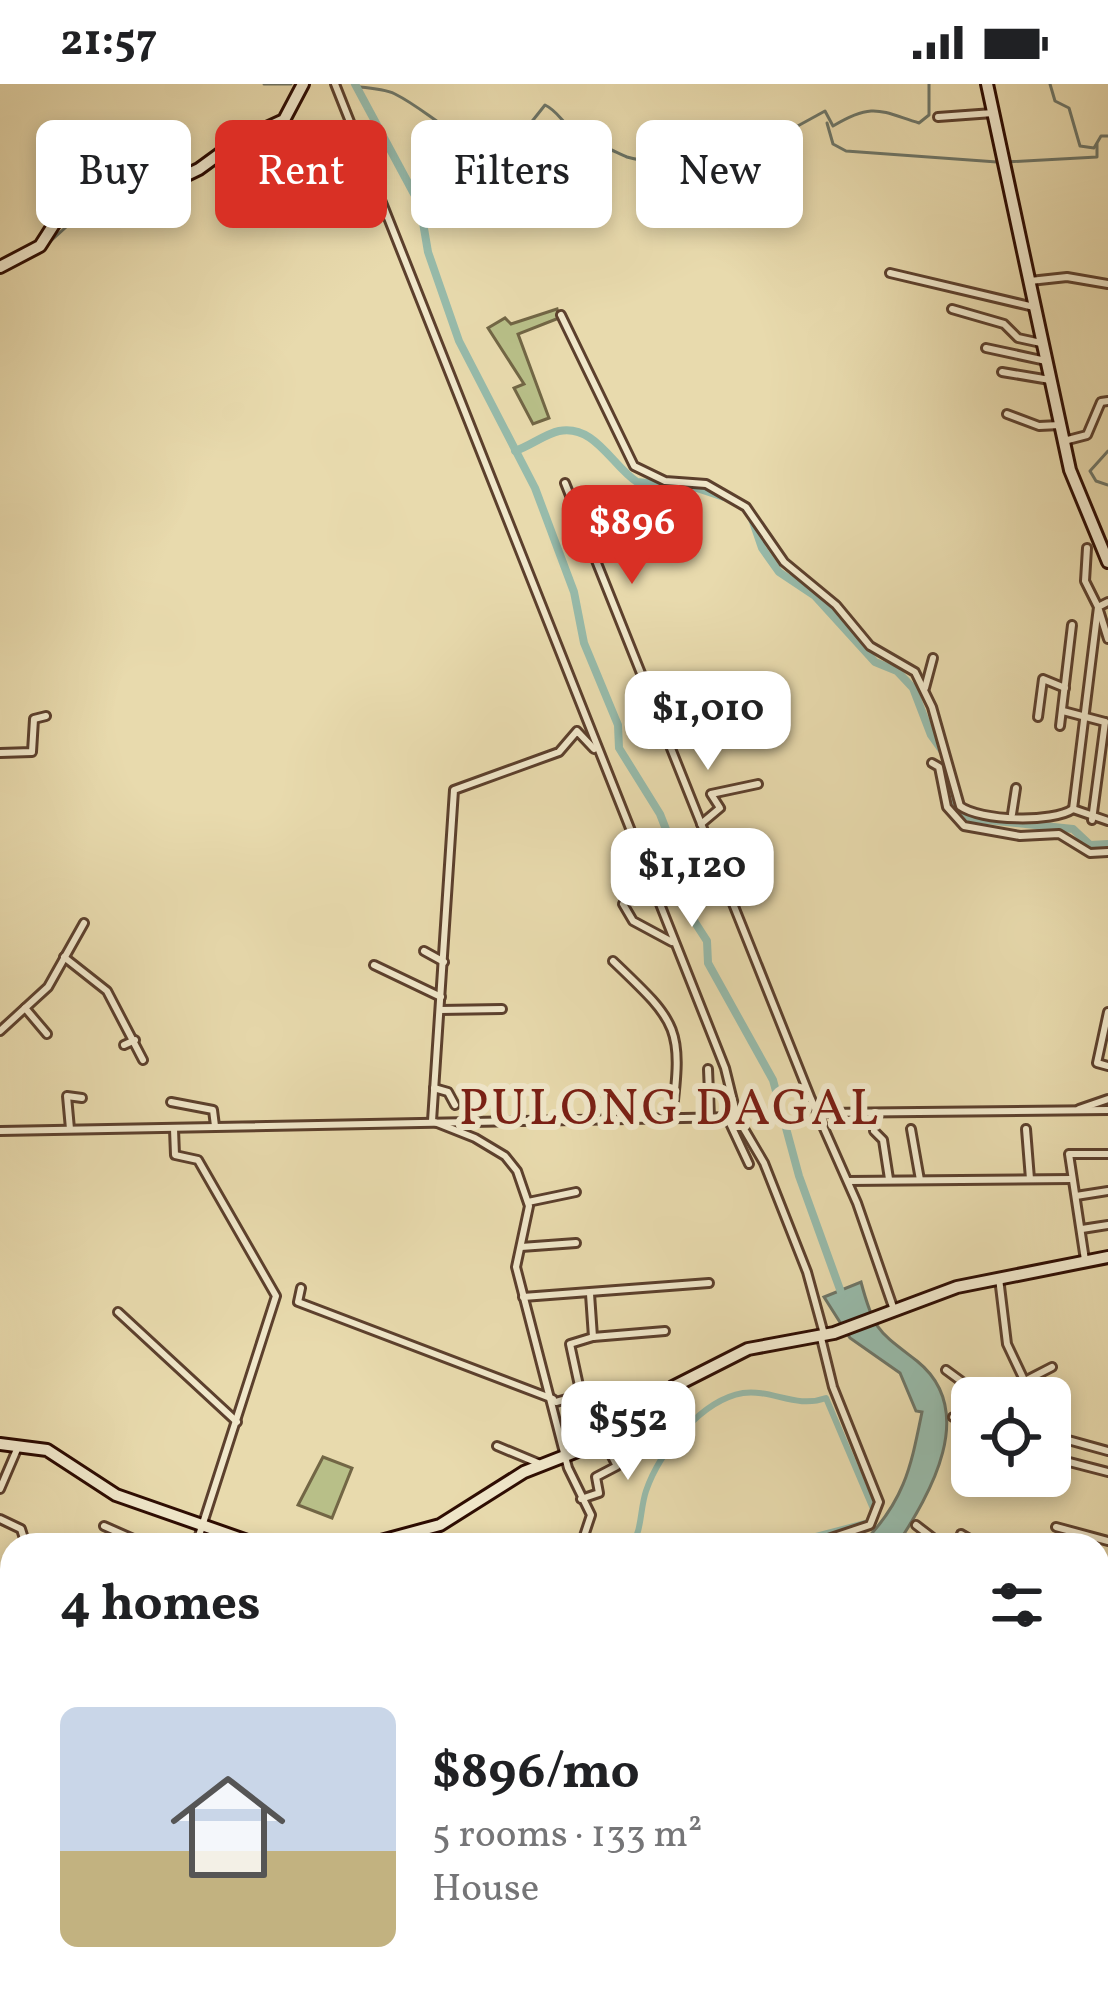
<!DOCTYPE html>
<html lang="en">
<head>
<meta charset="utf-8">
<style>
  body { margin:0; font-family:Vollkorn,serif; background:#f2f2f2; color:#202124; height:100vh; display:flex; flex-direction:column; font-size:45px; white-space:nowrap }
  * { box-sizing:border-box; margin:0 }
  p { font-size:39px; color:#757577 }
  .icon { flex:none; width:66px; height:66px; fill:none; stroke:currentColor; stroke-width:2; stroke-linecap:round; stroke-linejoin:round }
  .map { position:relative; flex:1; overflow:hidden }
  .side { position:absolute; left:0px; top:1449px; width:1110px; height:468px; display:flex; flex-direction:column; background:#fff; border-radius:36px 36px 0 0; box-shadow:0 6px 18px #0003 }
  .side>* { flex:none }
  .top-card { position:absolute; left:36px; top:36px; width:1038px; height:108px; display:flex; gap:24px }
  .controls { position:absolute; left:951px; top:1293px; display:grid; gap:24px }
  .controls a { display:grid; place-items:center; width:120px; height:120px; border-radius:18px; background:#fff; box-shadow:0 6px 18px #0003; font-size:60px }
  .price { position:absolute; translate:-50% -102px; padding:0 27px; border-radius:24px; background:#fff; color:#222; font-size:39px; line-height:78px; filter:drop-shadow(0 3px 6px #0008) }
  .price::after { content:''; position:absolute; left:50%; top:72px; width:36px; height:27px; margin-left:-18px; background:inherit; clip-path:polygon(0 0,100% 0,50% 100%) }
  .price.selected { background:#d93025; color:#fff }
  ul { padding:0; list-style:none }
  li { display:flex; align-items:center; gap:36px; height:300px; padding:0 60px }
  li span { display:grid; place-items:center; flex:none; width:336px; height:240px; border-radius:18px; color:#555 }
  li>.icon { margin-inline-start:auto }
  span .icon { width:144px; height:144px; fill:#fffc; stroke-width:1 }
  li b { font-size:51px }
  h2 { display:flex; justify-content:space-between; align-items:center; height:144px; padding:0 60px; font-size:51px }
  .tag { padding:0 42px; border-radius:18px; background:#fff; box-shadow:0 6px 18px #0003; font-size:42px; line-height:108px }
  .tag.selected { background:#d93025; color:#fff }
  .status { display:flex; justify-content:space-between; align-items:center; height:84px; padding:0 60px; background:#fff; direction:ltr }
  .status svg { height:33px; fill:currentColor }
  .map>svg:first-child { display:block }
</style>
</head>
<body>
<div class="status"><b>21:57</b><svg viewBox="0 0 49 12"><path d="M0 12V9h3v3zM5 12V6h3v6zM10 12V3h3v9zM15 12V0h3v12zM26 1h20v11H26zM47 4h2v5h-2z"/></svg></div>
<div class="map">
<svg width="1108" height="1917" viewBox="0 0 1108 1917">
  <rect width="100%" height="100%" fill="#e8daad"/>
  <filter id="stains"><feTurbulence type="fractalNoise" baseFrequency=".00167" numOctaves="4"/><feColorMatrix values="0 0 0 0 .2 0 0 0 0 .09 0 0 0 0 .02 0 0 0 .5 -.17"/></filter>
  <radialGradient id="worn" r=".72"><stop offset=".6" stop-color="#630" stop-opacity="0"/><stop offset="1" stop-color="#630" stop-opacity=".3"/></radialGradient>
  <g fill="#b8bf88" stroke="#726645" stroke-width="3">
    <path d="M 557,225 L 559,234 L 518,250 L 549,334 L 533,340 L 514,304 L 524,300 L 488,244 L 505,234 L 511,240 Z"/>
    <path d="M 323,1373 L 352,1384 L 332,1434 L 298,1421 Z"/>
  </g>
  <path fill="#97bbab" stroke="#6d7567" stroke-width="3" d="M 861,1198 C 874,1247 878,1247 917,1277 C 979,1327 930,1410 897,1461 L 861,1461 C 905,1417 911,1382 922,1328 L 916,1327 L 900,1289 L 850,1254 L 824,1213 Z"/>
  <g fill="none" stroke-linecap="round" stroke-linejoin="round">
    <g stroke="#6d7567" stroke-width="3">
      <path d="M 264,0 L 291,0"/>
      <path d="M 1050,0 L 1055,17 L 1069,24 L 1080,62 L 1094,64 L 1101,52 L 1108,52"/>
      <path d="M 358,3 C 370,4 384,5 395,10 C 441,33 463,75 522,50 L 545,21 C 558,27 562,39 574,47 C 583,52 617,69 627,73 C 654,82 678,71 702,91 L 776,44 L 794,44 L 825,27 L 833,42 C 873,18 880,27 919,39 L 929,31 L 929,0"/>
      <path d="M 827,39 L 833,60 L 846,67 L 997,78"/>
      <path d="M 252,56 L 271,48"/>
      <path d="M 1006,78 L 1097,73 L 1097,60"/>
      <path d="M 207,85 L 229,70"/>
      <path d="M 114,123 L 155,109"/>
      <path d="M 43,164 L 76,134"/>
      <path d="M 7,185 L 36,170"/>
      <path d="M 1108,367 L 1090,387 L 1096,397 L 1108,401"/>
      <path d="M 822,1905 L 823,1917"/>
    </g>
    <g stroke="#97bbab" stroke-width="6">
      <path d="M 632,1461 C 642,1446 640,1425 646,1407 C 659,1369 701,1316 743,1309 C 772,1305 796,1325 826,1314 L 874,1427 L 869,1438 L 816,1452 L 809,1461"/>
      <path d="M 95,1917 L 98,1905"/>
      <path d="M 472,1917 L 478,1905"/>
    </g>
    <g stroke="#97bbab" stroke-width="8">
      <path d="M 355,0 L 420,121 L 428,168 L 459,257 L 535,404 L 574,508 L 584,559 L 618,641 L 619,664 L 660,730 L 688,802 L 685,823 L 707,857 L 708,879 L 773,996 L 799,1092 L 842,1211"/>
      <path d="M 515,367 C 530,362 545,350 559,347 C 595,340 612,382 637,398 L 697,404 L 724,413"/>
      <path d="M 751,432 L 762,464 L 779,488 L 815,512 L 875,578 L 897,587 L 913,604 L 931,651 L 946,672"/>
      <path d="M 950,693 L 955,720 L 967,734 L 1073,745 L 1090,761 L 1108,760"/>
    </g>
    <defs>
      <g id="street">
        <path d="M 335,0 L 725,984 L 737,1033 L 764,1079 L 807,1188 L 824,1250"/>
        <path d="M 938,33 L 993,29"/>
        <path d="M 890,189 L 1034,223"/>
        <path d="M 1030,197 L 1067,193 L 1108,200"/>
        <path d="M 952,225 L 1004,240 L 1018,254 L 1041,259"/>
        <path d="M 561,231 L 634,382 L 665,397 L 706,400 L 746,423 L 784,478 L 836,521 L 870,562 L 915,588 L 932,623 L 960,722 C 980,737 1053,739 1073,725"/>
        <path d="M 986,264 L 1046,277"/>
        <path d="M 1002,288 L 1050,296"/>
        <path d="M 1007,330 L 1039,342 L 1060,341"/>
        <path d="M 1064,357 L 1087,351 L 1101,318 L 1108,317"/>
        <path d="M 565,399 L 811,1015 L 857,1119 L 893,1223"/>
        <path d="M 1108,518 L 1098,523 L 1108,555"/>
        <path d="M 925,604 L 933,574"/>
        <path d="M 1063,627 L 1105,638"/>
        <path d="M 1038,633 L 1043,595 L 1065,604"/>
        <path d="M 1060,642 L 1072,541"/>
        <path d="M 0,669 L 32,668 L 34,635 L 46,632"/>
        <path d="M 932,679 L 939,683 L 947,723 L 964,742 L 1020,752 L 1059,750 L 1090,769 L 1108,768"/>
        <path d="M 1073,725 L 1098,523 L 1085,497 L 1087,464"/>
        <path d="M 1073,725 L 1108,737"/>
        <path d="M 1012,730 L 1016,704"/>
        <path d="M 1092,736 L 1105,638"/>
        <path d="M 701,740 L 720,724 L 711,710 L 758,700"/>
        <path d="M 711,766 L 752,752"/>
        <path d="M 623,820 L 633,837 L 672,858"/>
        <path d="M 424,867 L 444,878"/>
        <path d="M 64,873 L 107,907 L 143,976"/>
        <path d="M 613,877 C 679,940 683,943 672,1034"/>
        <path d="M 374,881 L 441,913"/>
        <path d="M 25,924 L 47,950"/>
        <path d="M 440,926 L 502,925"/>
        <path d="M 1108,928 L 1097,979 L 1108,982"/>
        <path d="M 0,947 L 48,903 L 84,839"/>
        <path d="M 124,961 L 135,956"/>
        <path d="M 708,985 L 710,1034"/>
        <path d="M 434,1004 L 448,1008 L 455,1021"/>
        <path d="M 171,1018 L 213,1026 L 215,1042"/>
        <path d="M 1079,1025 L 1108,1015"/>
        <path d="M 820,1029 L 1108,1026"/>
        <path d="M 728,1035 L 749,1080"/>
        <path d="M 70,1045 L 67,1012 L 82,1014"/>
        <path d="M 174,1045 L 175,1071 L 198,1076 L 276,1212 L 196,1461"/>
        <path d="M 911,1045 L 920,1096"/>
        <path d="M 1026,1045 L 1030,1095"/>
        <path d="M 0,1047 L 737,1033"/>
        <path d="M 874,1047 L 883,1056 L 889,1095"/>
        <path d="M 848,1097 L 1072,1095"/>
        <path d="M 1076,1112 L 1108,1107"/>
        <path d="M 528,1118 L 576,1108"/>
        <path d="M 1082,1145 L 1108,1141"/>
        <path d="M 521,1163 L 576,1159"/>
        <path d="M 1085,1176 L 1069,1070 L 1108,1070"/>
        <path d="M 999,1194 L 1007,1260 L 1025,1298"/>
        <path d="M 301,1204 L 298,1218 L 553,1315"/>
        <path d="M 590,1210 L 593,1253 L 665,1247"/>
        <path d="M 523,1213 L 709,1199"/>
        <path d="M 118,1228 L 237,1338"/>
        <path d="M 946,1286 L 984,1314"/>
        <path d="M 992,1314 L 1052,1283"/>
        <path d="M 556,1318 L 581,1311 L 570,1260 L 593,1253"/>
        <path d="M 953,1333 L 966,1341 L 972,1333"/>
        <path d="M 1050,1351 L 1108,1367"/>
        <path d="M 497,1362 L 538,1379"/>
        <path d="M 1050,1373 L 1108,1388"/>
        <path d="M 0,1405 L 18,1363"/>
        <path d="M 581,1415 L 599,1409 L 596,1393 L 617,1382 L 604,1357"/>
        <path d="M 0,1435 L 21,1445 L 26,1461"/>
        <path d="M 916,1441 L 942,1461"/>
        <path d="M 104,1442 L 147,1461"/>
        <path d="M 1056,1443 L 1108,1457"/>
        <path d="M 581,1461 L 591,1431 L 568,1384 L 516,1183 L 529,1122 L 517,1087 L 505,1072 L 475,1054 L 432,1037 L 454,706 L 559,668 L 577,647 L 594,665"/>
        <path d="M 810,1461 L 870,1441 L 879,1418 L 833,1303 L 821,1254"/>
        <path d="M 957,1461 L 961,1450 L 973,1457"/>
        <path d="M 1098,1581 L 1108,1582"/>
        <path d="M 0,1875 L 12,1874"/>
        <path d="M 1098,1901 L 1108,1884"/>
        <path d="M 817,1905 L 818,1917"/>
        <path d="M 413,1917 L 423,1905"/>
      </g>
      <g id="secondary">
        <path d="M 987,0 L 1070,386 L 1108,478"/>
        <path d="M 0,183 L 40,162 L 58,134 L 162,103 L 199,85 L 236,58 L 284,36 L 303,0"/>
        <path d="M 0,1360 L 47,1366 L 116,1411 L 259,1461"/>
        <path d="M 366,1461 L 440,1441 L 524,1388 L 621,1350 L 673,1303 L 748,1265 L 834,1249 L 957,1203 L 1108,1173"/>
      </g>
      <g id="primary">
        <path d="M 1098,1570 L 1108,1508"/>
        <path d="M 1046,1917 L 1048,1905"/>
      </g>
    </defs>
    <use href="#street" stroke="#5c402d" stroke-width="12"/>
    <use href="#secondary" stroke="#2d0c02" stroke-width="16"/>
    <use href="#primary" stroke="#2d0c02" stroke-width="18"/>
    <use href="#street" stroke="#f0e7ca" stroke-width="6"/>
    <use href="#secondary" stroke="#f0e7ca" stroke-width="10"/>
    <use href="#primary" stroke="#e4bd76" stroke-width="12"/>
  </g>
  <g text-anchor="middle" dominant-baseline="central" stroke-width="12" stroke-linejoin="round" paint-order="stroke">
    <g font-size="51" letter-spacing="3" fill="#7a1f14" stroke="#f0e7ca">
      <text x="670" y="1026">PULONG DAGAL</text>
    </g>
  </g>
  <rect width="100%" height="100%" filter="url(#stains)"/>
  <rect width="100%" height="100%" fill="url(#worn)"/>
</svg>
<div class="controls">
<a><svg class="icon" aria-label="locate" viewBox="0 0 24 24"><circle cx="12" cy="12" r="6"/><path d="M12 2v4M12 18v4M2 12h4M18 12h4"/></svg></a>
</div>
<b class="price selected" style="left:632px;top:503px">$896</b>
<b class="price" style="left:708px;top:689px">$1,010</b>
<b class="price" style="left:692px;top:846px">$1,120</b>
<b class="price" style="left:628px;top:1399px">$552</b>
<div class="top-card">
<a class="tag">Buy</a>
<a class="tag selected">Rent</a>
<a class="tag">Filters</a>
<a class="tag">New</a>
</div>
<section class="side">
<h2>4 homes<svg class="icon" aria-label="filters" viewBox="0 0 24 24"><path d="M4 7h16M4 17h16"/><circle cx="9" cy="7" r="2"/><circle cx="15" cy="17" r="2"/></svg></h2>
<ul>
<li><span style="background:linear-gradient(#c9d6e8 60%,#c2b280 0)"><svg class="icon" aria-label="home" viewBox="0 0 24 24"><path d="M3 11l9-7 9 7M6 9v11h12V9"/></svg></span><div><b>$896/mo</b><p>5 rooms · 133 m²</p><p>House</p></div></li>
</ul>
</section>
</div>
</body>
</html>
